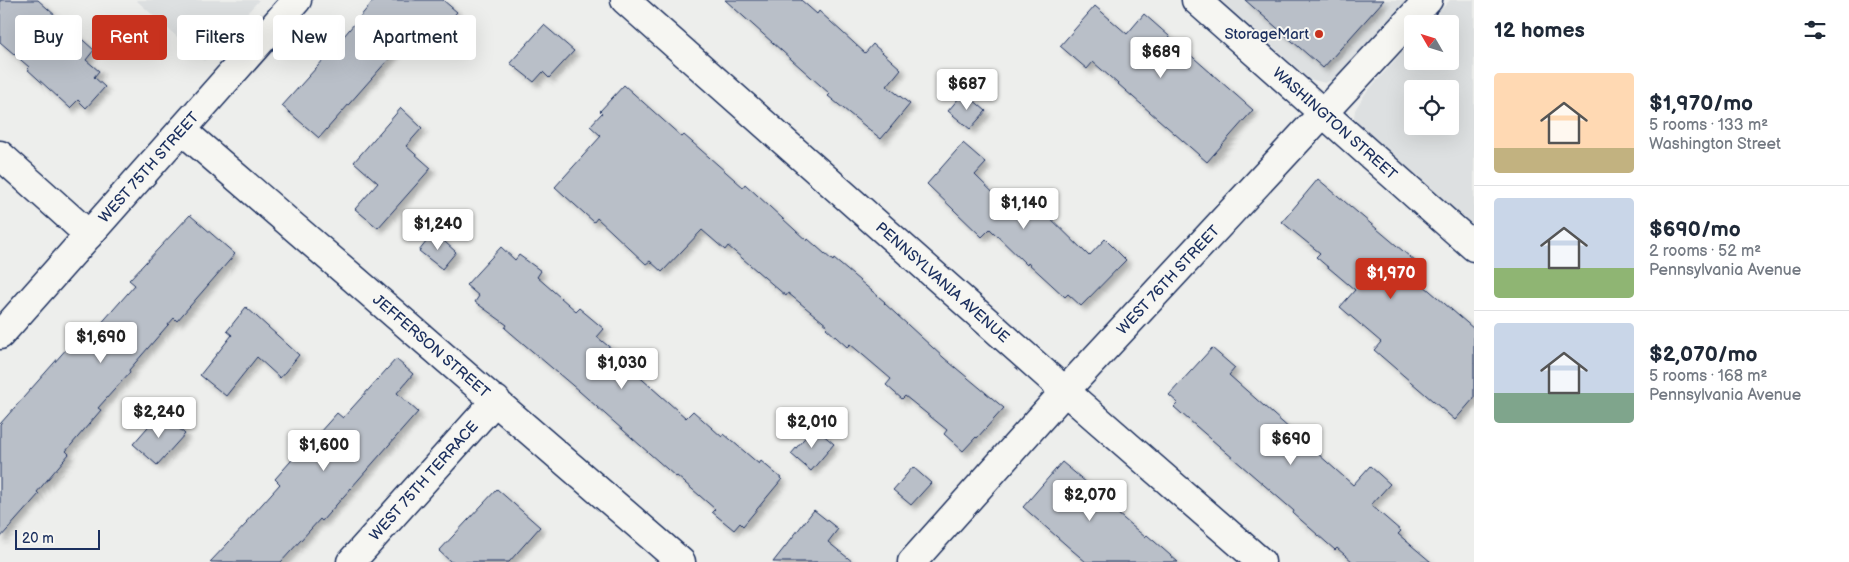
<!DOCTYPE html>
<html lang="en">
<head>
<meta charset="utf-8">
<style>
  body { margin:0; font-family:"Balsamiq Sans",sans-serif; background:#f2f2f3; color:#1f2937; height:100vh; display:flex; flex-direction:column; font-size:19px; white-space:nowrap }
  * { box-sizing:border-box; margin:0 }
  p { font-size:16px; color:#747a83 }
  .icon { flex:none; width:28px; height:28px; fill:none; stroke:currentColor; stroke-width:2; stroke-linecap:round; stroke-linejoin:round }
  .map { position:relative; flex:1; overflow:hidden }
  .side { display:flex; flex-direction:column; background:#fff; width:375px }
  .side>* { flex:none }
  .guide { position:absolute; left:15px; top:15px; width:475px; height:45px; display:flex; gap:10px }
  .needle { width:32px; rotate:309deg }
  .controls { position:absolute; left:1404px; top:15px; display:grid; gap:10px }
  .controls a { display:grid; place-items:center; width:55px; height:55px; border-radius:5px; background:#fff; box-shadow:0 5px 20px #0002; font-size:25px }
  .scale { position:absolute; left:15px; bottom:12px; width:85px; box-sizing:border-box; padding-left:5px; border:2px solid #1b2f5e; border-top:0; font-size:14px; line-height:18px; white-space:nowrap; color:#1b2f5e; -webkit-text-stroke:4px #f6f6f2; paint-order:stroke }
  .price { position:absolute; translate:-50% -42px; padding:0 11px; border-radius:5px; background:#fff; color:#222; font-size:16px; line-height:32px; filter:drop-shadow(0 1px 2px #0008) }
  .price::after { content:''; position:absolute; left:50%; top:30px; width:15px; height:11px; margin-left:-8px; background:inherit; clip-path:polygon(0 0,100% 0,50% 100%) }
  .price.active { background:#c8321e; color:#fff }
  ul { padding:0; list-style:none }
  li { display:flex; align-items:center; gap:15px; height:125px; padding:0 20px }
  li+li { border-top:1px solid #e0e1e3 }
  li span { display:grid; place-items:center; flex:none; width:140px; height:100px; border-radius:5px; color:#555 }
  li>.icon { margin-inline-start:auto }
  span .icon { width:60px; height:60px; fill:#fffc; stroke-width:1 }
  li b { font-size:21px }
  h2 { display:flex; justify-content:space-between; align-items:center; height:60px; padding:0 20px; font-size:21px }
  .pill { padding:0 18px; border-radius:5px; background:#fff; box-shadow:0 5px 20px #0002; font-size:18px; line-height:45px }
  .pill.active { background:#c8321e; color:#fff }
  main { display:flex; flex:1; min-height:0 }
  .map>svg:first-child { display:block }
</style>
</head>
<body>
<main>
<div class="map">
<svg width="1474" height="562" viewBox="0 0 1474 562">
  <defs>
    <filter id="shadow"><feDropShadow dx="4.5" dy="4.5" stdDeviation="2.5" flood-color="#0004"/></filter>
  </defs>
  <rect width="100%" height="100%" fill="#edeeec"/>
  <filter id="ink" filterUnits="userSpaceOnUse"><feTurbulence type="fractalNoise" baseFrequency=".02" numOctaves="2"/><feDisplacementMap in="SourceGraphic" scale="10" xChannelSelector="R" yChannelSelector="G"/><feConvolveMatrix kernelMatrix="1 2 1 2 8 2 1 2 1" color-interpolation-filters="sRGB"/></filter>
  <g filter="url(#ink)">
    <g fill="#dde0e1" fill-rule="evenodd">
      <path d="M 136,0 L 259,0 L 204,61 Z"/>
      <path d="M 1220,0 L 1406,0 L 1338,75 L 1332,80 L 1325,83 L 1309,79 Z"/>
      <path d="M 1450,0 L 1474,0 L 1474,227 L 1362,129 L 1356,123 L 1354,117 L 1355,110 L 1365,94 L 1412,41 L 1412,61 L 1450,61 L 1450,24 L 1428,24 ZM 1412,89 L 1450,89 L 1450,126 L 1412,126 Z"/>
    </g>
    <g fill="#b9bfc8" stroke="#1b2f5e" filter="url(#shadow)">
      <path d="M 0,0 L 38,0 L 94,50 L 86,60 L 99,71 L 94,77 L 105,87 L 86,108 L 78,100 L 70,108 L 27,69 L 29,67 L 0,42 Z"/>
      <path d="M 374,0 L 443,0 L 457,12 L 437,35 L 433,32 L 422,45 L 410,35 L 319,138 L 282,106 L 334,48 Z"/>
      <path d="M 725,0 L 801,0 L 817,14 L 819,11 L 865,53 L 873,44 L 901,69 L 887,86 L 910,104 L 881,139 L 828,96 L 830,94 Z"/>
      <path d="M 1245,0 L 1384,0 L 1323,68 Z"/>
      <path d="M 1095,6 L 1127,34 L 1144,14 L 1253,110 L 1207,162 L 1093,62 L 1087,69 L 1060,46 Z"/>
      <path d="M 544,25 L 574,51 L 549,78 L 543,72 L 534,82 L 510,63 Z"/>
      <path d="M 624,85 L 682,137 L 684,135 L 743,187 L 745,184 L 807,241 L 808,239 L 833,261 L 834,259 L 885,302 L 884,303 L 944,358 L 1004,408 L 977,438 L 976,437 L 963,451 L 944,434 L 947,430 L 905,396 L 902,399 L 886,385 L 891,379 L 850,344 L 847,347 L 826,328 L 828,326 L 788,293 L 786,296 L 728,246 L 725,250 L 702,230 L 662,272 L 650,261 L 646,264 L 597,218 L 594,222 L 555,187 L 601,136 L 590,126 L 602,113 L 600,111 Z"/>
      <path d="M 964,92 L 986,111 L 970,129 L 948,111 Z"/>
      <path d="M 401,108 L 422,128 L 406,146 L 431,168 L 378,228 L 355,209 L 378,183 L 354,162 Z"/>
      <path d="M 963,143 L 986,163 L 975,175 L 1020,219 L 1036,204 L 1089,256 L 1105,239 L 1126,260 L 1081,306 L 1068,294 L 1065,297 L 1028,263 L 1027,265 L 990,229 L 982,237 L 927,184 Z"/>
      <path d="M 1318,179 L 1416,262 L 1408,272 L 1474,329 L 1474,398 L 1455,420 L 1374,350 L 1381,342 L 1340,307 L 1355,290 L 1316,257 L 1320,253 L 1282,222 Z"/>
      <path d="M 190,215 L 235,254 L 177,321 L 174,318 L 129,370 L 130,372 L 98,408 L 101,410 L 66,451 L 69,454 L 37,492 L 39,494 L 0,538 L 0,424 L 84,329 L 91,335 L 135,285 L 129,280 Z"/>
      <path d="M 434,232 L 456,252 L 442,269 L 419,251 Z"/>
      <path d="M 501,247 L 515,260 L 519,255 L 541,271 L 537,277 L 576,311 L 579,308 L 604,329 L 597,337 L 628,362 L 626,365 L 686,418 L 693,411 L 722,437 L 724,434 L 759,464 L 761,461 L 782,479 L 743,526 L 740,523 L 734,530 L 712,512 L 715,509 L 677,476 L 676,477 L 579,391 L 505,328 L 507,325 L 475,302 L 479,296 L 466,285 Z"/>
      <path d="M 246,307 L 299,355 L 280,378 L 257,357 L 226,396 L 200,375 L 232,335 L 227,331 Z"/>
      <path d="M 1212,348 L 1235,368 L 1229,375 L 1353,485 L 1370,466 L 1390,484 L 1371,505 L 1401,531 L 1398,534 L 1431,562 L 1353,562 L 1337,548 L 1335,550 L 1293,513 L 1294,511 L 1174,407 L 1178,403 L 1169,395 Z"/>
      <path d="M 396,359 L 413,374 L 397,393 L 418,412 L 322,521 L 320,519 L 281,562 L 210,562 L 247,523 L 246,522 L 280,484 L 275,479 L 298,453 L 300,454 L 337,413 L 343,418 Z"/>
      <path d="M 161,412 L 185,434 L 157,465 L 133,444 Z"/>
      <path d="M 814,427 L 834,444 L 811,471 L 791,454 Z"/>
      <path d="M 1062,462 L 1112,504 L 1110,507 L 1145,537 L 1147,535 L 1178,562 L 1086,562 L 1073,551 L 1023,507 Z"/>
      <path d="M 913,467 L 931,483 L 911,505 L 893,490 Z"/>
      <path d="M 497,489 L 540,527 L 509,562 L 451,562 L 439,551 Z"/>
      <path d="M 814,510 L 838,529 L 828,542 L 853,562 L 773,562 Z"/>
    </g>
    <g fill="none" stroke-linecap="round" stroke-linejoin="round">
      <defs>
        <g id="minor">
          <path id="s1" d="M 625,0 L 1065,391 L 1261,562"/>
          <path id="s2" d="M 1196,0 L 1474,247"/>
          <path id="s3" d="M 182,130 L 681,562"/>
          <path d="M 0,155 L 89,235"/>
          <path id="s4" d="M 351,562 L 496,400"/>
          <path id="s5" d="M 912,562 L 1065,391 L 1428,0"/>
        </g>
        <g id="major">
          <path id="s6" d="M 0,335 L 297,0"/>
        </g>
      </defs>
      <use href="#minor" stroke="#1b2f5e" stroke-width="31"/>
      <use href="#major" stroke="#1b2f5e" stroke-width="31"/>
      <use href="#minor" stroke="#f6f6f2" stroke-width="28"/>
      <use href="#major" stroke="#f6f6f2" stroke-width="28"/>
    </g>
  </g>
  <circle fill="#c8321e" stroke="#f6f6f2" stroke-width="2" cx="1319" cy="34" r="5"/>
  <g text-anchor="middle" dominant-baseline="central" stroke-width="4" stroke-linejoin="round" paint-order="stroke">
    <g font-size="15" fill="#1b2f5e" stroke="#f6f6f2" text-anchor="end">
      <text x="1309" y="34">StorageMart</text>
    </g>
    <g font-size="15" fill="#1b2f5e" stroke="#f6f6f2">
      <text stroke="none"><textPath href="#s2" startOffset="186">WASHINGTON STREET</textPath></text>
      <text stroke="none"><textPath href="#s6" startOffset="224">WEST 75TH STREET</textPath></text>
      <text stroke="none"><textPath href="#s5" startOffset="381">WEST 76TH STREET</textPath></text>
      <text stroke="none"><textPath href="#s1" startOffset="425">PENNSYLVANIA AVENUE</textPath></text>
      <text stroke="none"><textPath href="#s3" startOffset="330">JEFFERSON STREET</textPath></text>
      <text stroke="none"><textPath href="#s4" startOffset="109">WEST 75TH TERRACE</textPath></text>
    </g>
  </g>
</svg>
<div class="controls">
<a><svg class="needle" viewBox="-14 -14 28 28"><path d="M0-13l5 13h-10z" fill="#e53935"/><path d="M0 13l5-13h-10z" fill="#747a83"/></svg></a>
<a><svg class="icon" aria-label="locate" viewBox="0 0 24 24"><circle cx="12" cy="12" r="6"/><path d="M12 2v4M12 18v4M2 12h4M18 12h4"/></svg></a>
</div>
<div class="scale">20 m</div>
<b class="price" style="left:1161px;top:79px">$689</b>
<b class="price" style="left:967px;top:111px">$687</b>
<b class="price" style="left:1024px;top:230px">$1,140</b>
<b class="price" style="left:438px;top:251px">$1,240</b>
<b class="price active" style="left:1391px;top:300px">$1,970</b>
<b class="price" style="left:101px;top:364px">$1,690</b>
<b class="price" style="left:622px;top:390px">$1,030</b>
<b class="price" style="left:159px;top:439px">$2,240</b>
<b class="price" style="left:812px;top:449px">$2,010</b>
<b class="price" style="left:1291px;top:466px">$690</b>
<b class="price" style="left:324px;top:472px">$1,600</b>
<b class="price" style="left:1090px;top:522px">$2,070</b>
<div class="guide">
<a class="pill">Buy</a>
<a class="pill active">Rent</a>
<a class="pill">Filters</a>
<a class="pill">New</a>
<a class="pill">Apartment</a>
</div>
</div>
<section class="side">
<h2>12 homes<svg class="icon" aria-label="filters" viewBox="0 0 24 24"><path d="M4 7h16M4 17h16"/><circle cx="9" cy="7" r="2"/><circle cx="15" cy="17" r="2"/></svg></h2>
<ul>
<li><span style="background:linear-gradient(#ffd9b3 75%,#c2b280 0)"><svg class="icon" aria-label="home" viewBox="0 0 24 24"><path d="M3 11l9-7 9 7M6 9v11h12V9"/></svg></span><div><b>$1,970/mo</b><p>5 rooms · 133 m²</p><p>Washington Street</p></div></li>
<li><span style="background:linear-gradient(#c9d6e8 70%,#8fb573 0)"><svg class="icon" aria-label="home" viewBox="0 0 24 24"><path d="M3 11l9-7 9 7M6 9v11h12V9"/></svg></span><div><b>$690/mo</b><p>2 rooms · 52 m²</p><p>Pennsylvania Avenue</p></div></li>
<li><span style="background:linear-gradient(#c9d6e8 70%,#7fa58c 0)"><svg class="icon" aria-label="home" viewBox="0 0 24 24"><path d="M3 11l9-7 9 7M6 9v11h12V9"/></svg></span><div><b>$2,070/mo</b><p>5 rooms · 168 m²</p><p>Pennsylvania Avenue</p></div></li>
</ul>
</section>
</main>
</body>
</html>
